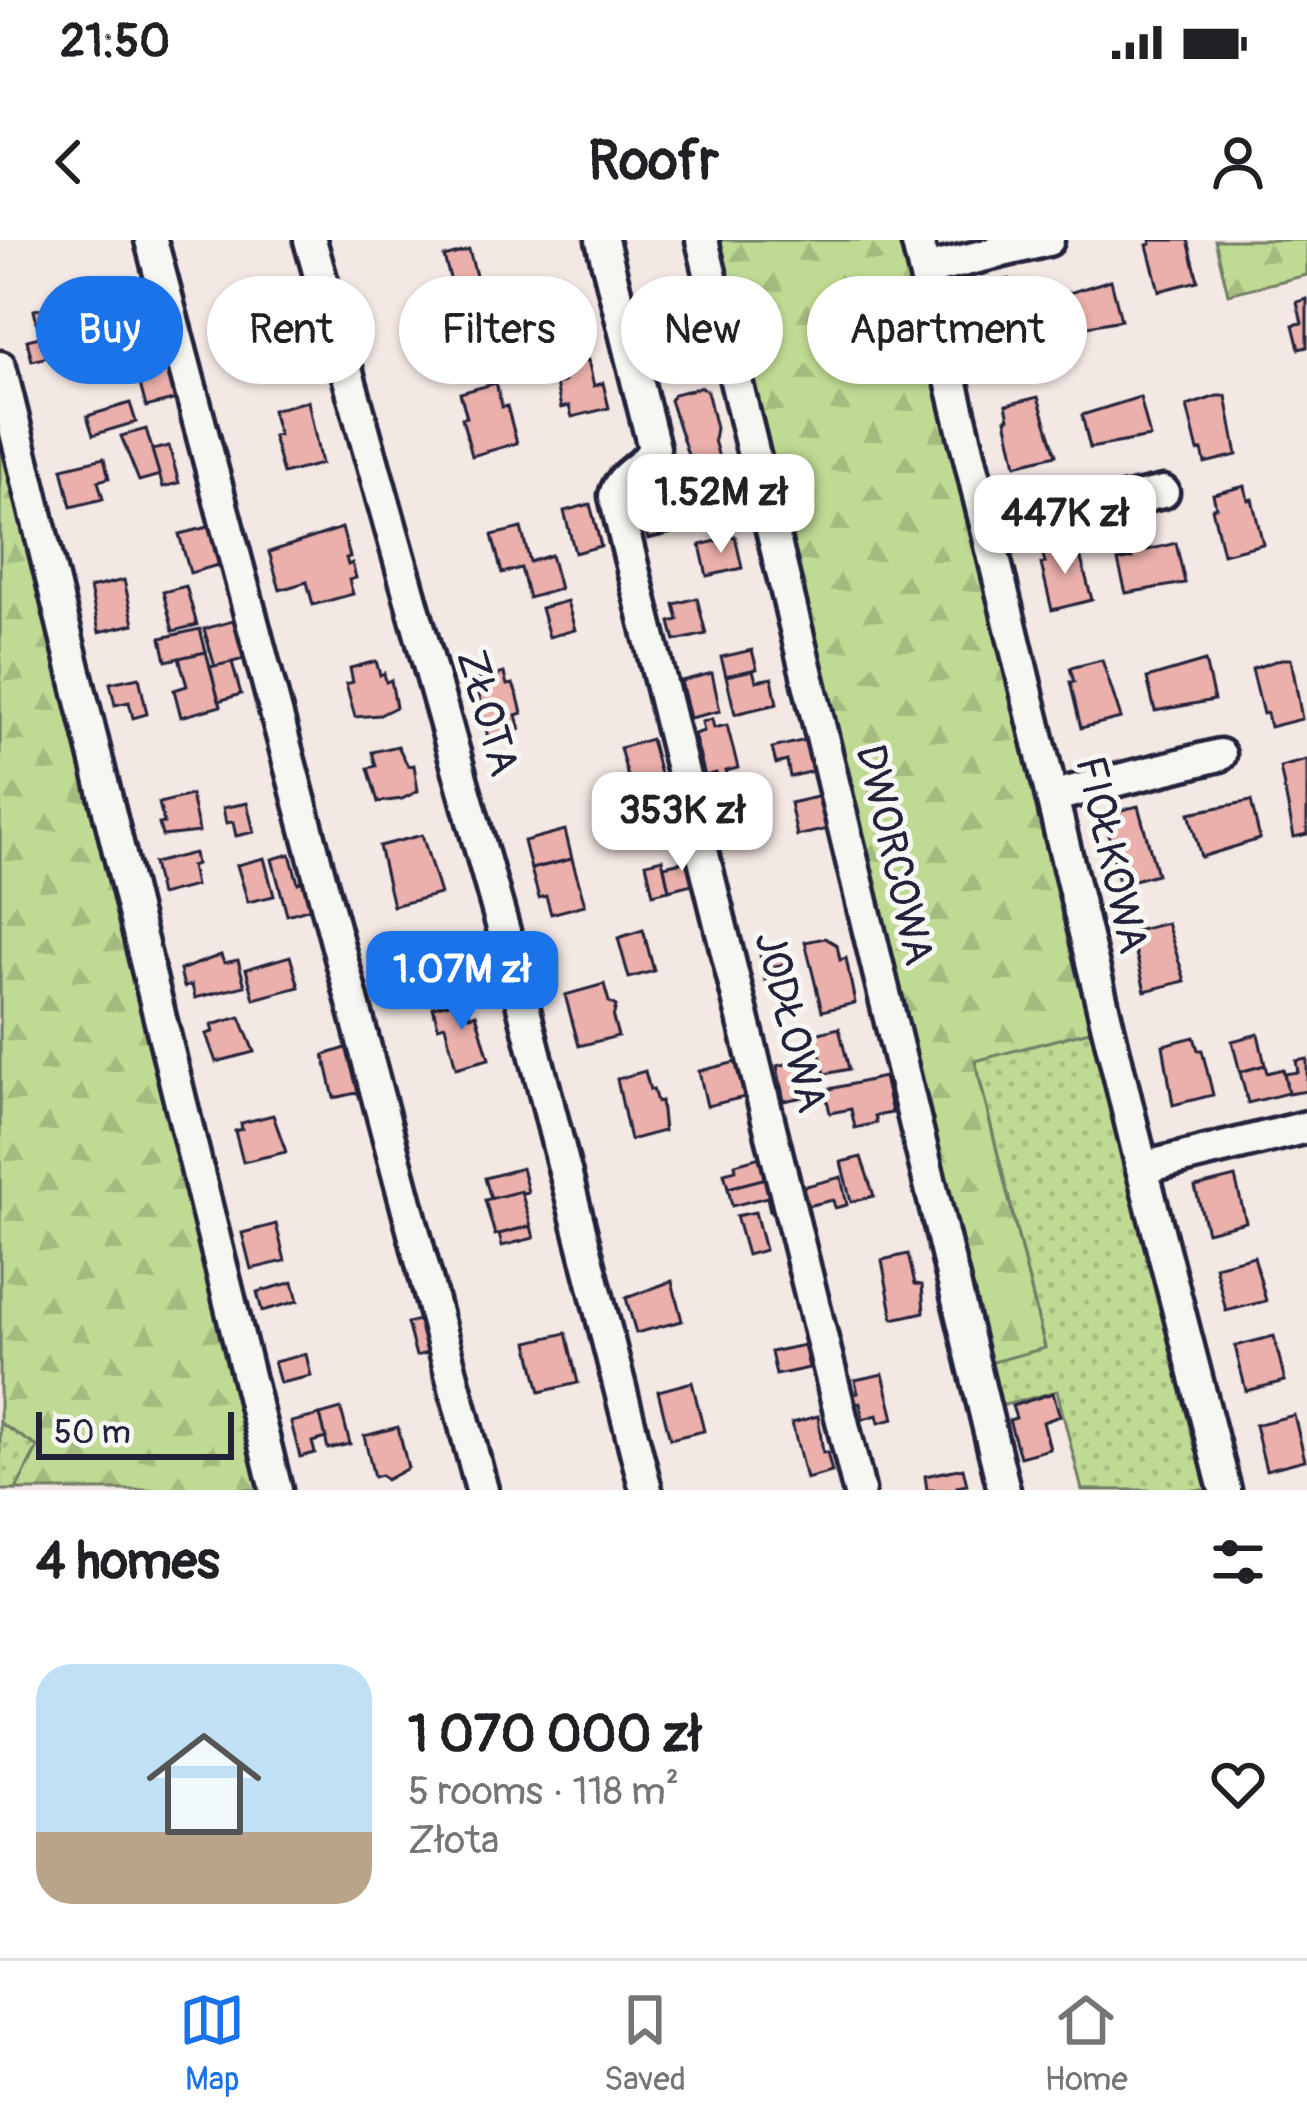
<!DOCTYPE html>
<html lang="en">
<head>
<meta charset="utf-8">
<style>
  body { margin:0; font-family:Pangolin,sans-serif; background:#f6f6f6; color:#202124; height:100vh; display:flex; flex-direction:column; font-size:45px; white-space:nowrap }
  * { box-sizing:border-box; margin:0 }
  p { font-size:39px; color:#757577 }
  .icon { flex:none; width:66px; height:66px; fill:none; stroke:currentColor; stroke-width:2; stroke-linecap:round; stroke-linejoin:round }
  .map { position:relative; height:1250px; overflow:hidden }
  .drawer { display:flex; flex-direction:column; background:#fff; flex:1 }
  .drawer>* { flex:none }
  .guide { position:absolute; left:36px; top:36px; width:1236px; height:108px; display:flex; gap:24px }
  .scale { position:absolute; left:36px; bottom:30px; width:198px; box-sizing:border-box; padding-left:12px; border:6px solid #22223b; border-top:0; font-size:33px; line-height:42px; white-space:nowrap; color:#22223b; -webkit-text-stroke:9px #f6f6f2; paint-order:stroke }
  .price { position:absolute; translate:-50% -102px; padding:0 27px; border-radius:24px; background:#fff; color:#222; font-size:39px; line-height:78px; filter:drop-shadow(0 3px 6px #0008) }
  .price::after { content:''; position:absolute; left:50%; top:72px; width:36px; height:27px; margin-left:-18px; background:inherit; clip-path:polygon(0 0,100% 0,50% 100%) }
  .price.current { background:#1a73e8; color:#fff }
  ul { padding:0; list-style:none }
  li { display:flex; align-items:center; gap:36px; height:300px; padding:0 36px }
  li+li { border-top:3px solid #e0e0e0 }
  li span { display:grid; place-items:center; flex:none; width:336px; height:240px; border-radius:36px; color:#555 }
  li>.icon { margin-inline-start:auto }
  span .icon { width:144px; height:144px; fill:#fffc; stroke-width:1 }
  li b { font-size:51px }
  h2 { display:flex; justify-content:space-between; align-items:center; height:144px; padding:0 36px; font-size:51px }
  .tag { padding:0 42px; border-radius:54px; background:#fff; box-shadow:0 3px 9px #0004; font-size:42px; line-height:108px }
  .tag.current { background:#1a73e8; color:#fff }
  .status { display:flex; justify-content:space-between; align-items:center; height:84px; padding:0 60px; background:#fff; direction:ltr }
  .status svg { height:33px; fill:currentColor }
  header { display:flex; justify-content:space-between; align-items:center; height:156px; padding:0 36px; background:#fff; font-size:54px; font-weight:700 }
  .tab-bar { display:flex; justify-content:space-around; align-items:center; height:168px; border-top:3px solid #e0e0e0; background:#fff; font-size:33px; color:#757577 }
  .tab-bar a { display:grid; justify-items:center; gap:6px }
  .tab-bar .current { color:#1a73e8 }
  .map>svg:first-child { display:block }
</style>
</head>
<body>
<div class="status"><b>21:50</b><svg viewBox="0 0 49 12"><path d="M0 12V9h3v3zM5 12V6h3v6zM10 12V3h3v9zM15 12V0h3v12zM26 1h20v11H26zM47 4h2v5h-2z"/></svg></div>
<header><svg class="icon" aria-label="back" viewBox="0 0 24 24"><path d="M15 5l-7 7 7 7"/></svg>Roofr<svg class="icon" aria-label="person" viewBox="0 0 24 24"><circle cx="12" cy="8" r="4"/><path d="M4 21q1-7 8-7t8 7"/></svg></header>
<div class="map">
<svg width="1307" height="1250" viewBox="0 0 1307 1250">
  <defs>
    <pattern id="grass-dots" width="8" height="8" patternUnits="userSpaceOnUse" patternTransform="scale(3)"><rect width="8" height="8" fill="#bfda92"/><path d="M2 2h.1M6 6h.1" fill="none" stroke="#a4bb7f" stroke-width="1.8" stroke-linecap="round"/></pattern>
    <pattern id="forest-firs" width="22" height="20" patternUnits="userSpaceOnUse" patternTransform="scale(3)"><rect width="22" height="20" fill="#bfda92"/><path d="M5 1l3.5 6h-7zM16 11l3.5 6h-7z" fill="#a4bb7f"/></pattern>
  </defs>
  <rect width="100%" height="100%" fill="#f4e8e4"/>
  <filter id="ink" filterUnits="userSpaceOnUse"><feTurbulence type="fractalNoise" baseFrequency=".00833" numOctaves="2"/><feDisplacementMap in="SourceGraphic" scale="24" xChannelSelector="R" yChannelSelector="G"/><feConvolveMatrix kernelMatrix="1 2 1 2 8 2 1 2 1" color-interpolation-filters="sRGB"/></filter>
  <g filter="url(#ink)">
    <g fill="url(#grass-dots)" stroke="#707e66" stroke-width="3">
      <path d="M 1093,790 L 1210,1250 L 1082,1250 L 1057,1151 L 990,1169 L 978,1126 L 1045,1107 L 975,820 Z"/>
      <path d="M 0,1183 L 38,1206 L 16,1250 L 0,1250 Z"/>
    </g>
    <g fill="url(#forest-firs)" stroke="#707e66" stroke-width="3">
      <path d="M 712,0 L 900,0 L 1093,790 L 975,821 L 1045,1108 L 978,1126 Z"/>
      <path d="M 1215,0 L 1307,0 L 1307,35 L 1228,54 Z"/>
      <path d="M 0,199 L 260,1250 L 16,1250 L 38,1207 L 0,1183 Z"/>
    </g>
    <g fill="#ebb0ab" stroke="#22223b" stroke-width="3">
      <path d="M 1150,0 L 1188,0 L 1198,41 L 1159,51 L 1147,5 L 1151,4 Z"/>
      <path d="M 469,10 L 481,54 L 469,57 L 476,84 L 445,92 L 442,81 L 433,83 L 428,51 L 452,45 L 444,17 Z"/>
      <path d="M 90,36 L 100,78 L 39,93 L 34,70 L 71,61 L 66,41 Z"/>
      <path d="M 1009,39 L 1027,97 L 988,107 L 976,61 L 980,60 L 977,47 Z"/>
      <path d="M 1111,40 L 1121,80 L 1062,91 L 1053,58 Z"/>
      <path d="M 1307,59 L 1307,107 L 1299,109 L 1293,85 L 1302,83 L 1297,62 Z"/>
      <path d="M 117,78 L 126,113 L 109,117 L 100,82 Z"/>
      <path d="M 100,82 L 107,111 L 93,115 L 91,106 L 32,121 L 27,100 Z"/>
      <path d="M 588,120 L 594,146 L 603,143 L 609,168 L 572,177 L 569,166 L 561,168 L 556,144 L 564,142 L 560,127 Z"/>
      <path d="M 167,125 L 177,159 L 146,167 L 137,133 Z"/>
      <path d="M 496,143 L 502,167 L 507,166 L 517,203 L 472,216 L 462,178 L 467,177 L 460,153 Z"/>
      <path d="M 701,147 L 707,151 L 716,188 L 714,200 L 720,221 L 692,227 L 670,160 L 674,154 Z"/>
      <path d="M 1217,156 L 1226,156 L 1237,215 L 1205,223 L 1202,210 L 1198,211 L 1187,166 Z"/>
      <path d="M 1038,157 L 1056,215 L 1016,225 L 1006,179 L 1009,178 L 1006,165 Z"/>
      <path d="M 1140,157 L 1150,197 L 1090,208 L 1082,175 Z"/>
      <path d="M 308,161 L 321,224 L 283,234 L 273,196 L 279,195 L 272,170 Z"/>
      <path d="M 130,163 L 136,182 L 93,195 L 87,176 Z"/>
      <path d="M 146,189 L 160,235 L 139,241 L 121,196 Z"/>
      <path d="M 169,206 L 179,243 L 163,247 L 152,210 Z"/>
      <path d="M 104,218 L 109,238 L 98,241 L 103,259 L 71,267 L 62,228 Z"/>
      <path d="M 1245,246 L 1248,260 L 1252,259 L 1263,304 L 1223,314 L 1212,268 L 1216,267 L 1213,254 Z"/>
      <path d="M 664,257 L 673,293 L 648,299 L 639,264 Z"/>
      <path d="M 590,264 L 601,306 L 575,313 L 564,271 Z"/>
      <path d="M 212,286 L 222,324 L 190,333 L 179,294 Z"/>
      <path d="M 342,288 L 350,317 L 346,318 L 348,325 L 352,323 L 356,338 L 349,340 L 353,354 L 313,365 L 307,342 L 280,350 L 269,312 Z"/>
      <path d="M 521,288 L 530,322 L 551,315 L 560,349 L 529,358 L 521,328 L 502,333 L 492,295 Z"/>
      <path d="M 735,296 L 742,328 L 707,336 L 700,305 Z"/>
      <path d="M 1073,302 L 1077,316 L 1080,315 L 1092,360 L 1052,370 L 1041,324 L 1045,323 L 1042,310 Z"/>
      <path d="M 1176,303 L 1185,343 L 1126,353 L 1118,321 L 1132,318 L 1131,314 Z"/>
      <path d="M 124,340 L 134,384 L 99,392 L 90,348 Z"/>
      <path d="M 186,346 L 197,385 L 173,391 L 163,352 Z"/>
      <path d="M 697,358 L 706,394 L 675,401 L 670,382 L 678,380 L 674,364 Z"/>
      <path d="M 567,361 L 575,390 L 549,397 L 541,368 Z"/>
      <path d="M 236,380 L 247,418 L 215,427 L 204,389 Z"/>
      <path d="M 200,389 L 206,412 L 166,421 L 161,398 Z"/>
      <path d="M 752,410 L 757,429 L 726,436 L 721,417 Z"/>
      <path d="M 206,412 L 221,466 L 181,477 L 174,450 L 187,446 L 179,418 Z"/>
      <path d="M 1281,419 L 1291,419 L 1302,479 L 1270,487 L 1267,473 L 1263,474 L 1252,429 Z"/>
      <path d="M 1102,420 L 1121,478 L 1081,488 L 1070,442 L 1074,442 L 1070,428 Z"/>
      <path d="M 376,421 L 380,435 L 384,433 L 386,442 L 391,440 L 396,467 L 380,475 L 355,477 L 346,444 L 353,442 L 350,428 Z"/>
      <path d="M 1205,421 L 1214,460 L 1155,471 L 1147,438 Z"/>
      <path d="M 232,422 L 241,454 L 219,461 L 210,427 Z"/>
      <path d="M 753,430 L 756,441 L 772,438 L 777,464 L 735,474 L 726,436 Z"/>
      <path d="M 504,433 L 507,445 L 513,444 L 518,457 L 522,473 L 516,475 L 520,489 L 505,498 L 500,495 L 488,498 L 476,440 Z"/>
      <path d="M 712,433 L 720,471 L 690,478 L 681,441 Z"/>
      <path d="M 139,437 L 147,474 L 133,478 L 129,462 L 115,465 L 110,443 Z"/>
      <path d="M 712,479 L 714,488 L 727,485 L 738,528 L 726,531 L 728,540 L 719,542 L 716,533 L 705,536 L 694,494 L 704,491 L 702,482 Z"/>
      <path d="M 818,497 L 825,528 L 790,537 L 787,521 L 776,524 L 772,508 Z"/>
      <path d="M 651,499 L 665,554 L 649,558 L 652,566 L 637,570 L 620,508 Z"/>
      <path d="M 398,506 L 408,526 L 414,525 L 418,551 L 402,559 L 378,562 L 368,528 L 376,526 L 372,512 Z"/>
      <path d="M 1307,520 L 1307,594 L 1294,597 L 1280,527 Z"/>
      <path d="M 191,555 L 199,592 L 162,596 L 159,584 L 164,583 L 159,563 Z"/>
      <path d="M 826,555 L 832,588 L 797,596 L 790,563 Z"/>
      <path d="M 1251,561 L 1260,599 L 1201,617 L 1189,573 Z"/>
      <path d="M 247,563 L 254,592 L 236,596 L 233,582 L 226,583 L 223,568 Z"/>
      <path d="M 1138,566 L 1157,634 L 1119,644 L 1105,574 Z"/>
      <path d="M 565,590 L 572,619 L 531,629 L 524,601 Z"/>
      <path d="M 422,595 L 440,654 L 393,666 L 379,606 Z"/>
      <path d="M 194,613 L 196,624 L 191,626 L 195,646 L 160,655 L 153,623 Z"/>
      <path d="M 290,614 L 298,643 L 304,641 L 311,668 L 287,675 L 272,619 Z"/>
      <path d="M 264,618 L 274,656 L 248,662 L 237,625 Z"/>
      <path d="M 572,619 L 585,665 L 551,674 L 546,656 L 539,658 L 531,629 Z"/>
      <path d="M 662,619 L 669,650 L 653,654 L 646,623 Z"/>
      <path d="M 695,619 L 700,642 L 669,650 L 664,626 Z"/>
      <path d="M 1167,683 L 1185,741 L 1145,751 L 1134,705 L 1138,705 L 1135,691 Z"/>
      <path d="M 643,690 L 654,731 L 629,738 L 618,698 Z"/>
      <path d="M 825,698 L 837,705 L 840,720 L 846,718 L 855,763 L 822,771 L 805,702 Z"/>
      <path d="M 785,710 L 788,724 L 775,726 L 777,738 L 765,740 L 760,714 Z"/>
      <path d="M 221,715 L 224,723 L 238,720 L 245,746 L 195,758 L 192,745 L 184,747 L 180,730 Z"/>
      <path d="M 290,716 L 299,747 L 254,759 L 246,729 Z"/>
      <path d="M 604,744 L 609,762 L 616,766 L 613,778 L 618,796 L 579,806 L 565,755 Z"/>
      <path d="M 466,759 L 470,776 L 476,774 L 489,819 L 456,828 L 445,785 L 438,787 L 433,767 Z"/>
      <path d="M 240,777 L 254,812 L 216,822 L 206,794 L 213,792 L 211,785 Z"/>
      <path d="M 839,788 L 849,829 L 825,834 L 815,794 Z"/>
      <path d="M 1258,794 L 1265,825 L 1240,832 L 1232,801 Z"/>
      <path d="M 1194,797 L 1198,810 L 1202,810 L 1213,855 L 1173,865 L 1163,805 Z"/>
      <path d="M 349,807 L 361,852 L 334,858 L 324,815 Z"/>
      <path d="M 814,818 L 822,853 L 784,861 L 777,826 Z"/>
      <path d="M 1307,819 L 1307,851 L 1288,854 L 1284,834 L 1298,832 L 1296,821 Z"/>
      <path d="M 736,822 L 745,857 L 707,866 L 699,831 Z"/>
      <path d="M 1265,825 L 1267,833 L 1283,829 L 1288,853 L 1248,863 L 1240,832 Z"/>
      <path d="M 645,831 L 650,850 L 653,849 L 657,862 L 661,861 L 664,891 L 630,900 L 617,839 Z"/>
      <path d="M 884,837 L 892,873 L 875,876 L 877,883 L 855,888 L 851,869 L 830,873 L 825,850 Z"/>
      <path d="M 273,875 L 286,912 L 243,922 L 235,891 L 242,889 L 241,883 Z"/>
      <path d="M 767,915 L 772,937 L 728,948 L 724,933 L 736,930 L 735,924 Z"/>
      <path d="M 861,917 L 874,956 L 851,962 L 841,922 Z"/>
      <path d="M 522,928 L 528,952 L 491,959 L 485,938 Z"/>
      <path d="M 774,936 L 783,967 L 770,971 L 767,957 L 732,966 L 728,948 Z"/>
      <path d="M 841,937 L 847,965 L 835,968 L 833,960 L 807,966 L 802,947 Z"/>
      <path d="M 1235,937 L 1246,982 L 1207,992 L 1195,947 Z"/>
      <path d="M 521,951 L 531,986 L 495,995 L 485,960 Z"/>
      <path d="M 755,972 L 765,1010 L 747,1015 L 736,976 Z"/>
      <path d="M 276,984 L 285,1021 L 251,1029 L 242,993 Z"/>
      <path d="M 531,986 L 534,998 L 502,1006 L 499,994 Z"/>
      <path d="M 908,1014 L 915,1044 L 922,1045 L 924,1072 L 893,1079 L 882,1020 Z"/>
      <path d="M 1254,1016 L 1266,1061 L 1226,1071 L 1215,1026 Z"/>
      <path d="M 672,1041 L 682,1081 L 636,1093 L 626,1058 Z"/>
      <path d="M 293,1042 L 298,1061 L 262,1071 L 257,1052 Z"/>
      <path d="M 427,1078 L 435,1111 L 416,1116 L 407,1083 Z"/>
      <path d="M 566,1093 L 578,1143 L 540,1152 L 528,1102 Z"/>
      <path d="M 1274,1096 L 1285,1141 L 1246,1151 L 1235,1106 Z"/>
      <path d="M 804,1105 L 809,1128 L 776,1135 L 771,1112 Z"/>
      <path d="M 306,1114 L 311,1136 L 280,1143 L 274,1122 Z"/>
      <path d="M 883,1134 L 894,1179 L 879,1183 L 877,1175 L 863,1179 L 860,1163 L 854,1164 L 852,1154 L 858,1153 L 855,1140 Z"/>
      <path d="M 692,1142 L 704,1191 L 670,1199 L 658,1151 Z"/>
      <path d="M 1053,1153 L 1060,1176 L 1043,1182 L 1050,1209 L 1020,1217 L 1009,1180 L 1016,1178 L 1012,1166 Z"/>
      <path d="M 341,1169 L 350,1204 L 328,1209 L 320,1175 Z"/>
      <path d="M 320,1175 L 326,1198 L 312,1202 L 315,1213 L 300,1217 L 291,1182 Z"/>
      <path d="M 1294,1175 L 1305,1220 L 1266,1230 L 1255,1185 Z"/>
      <path d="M 818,1176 L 823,1213 L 827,1212 L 832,1232 L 806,1239 L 792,1183 Z"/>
      <path d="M 398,1187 L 408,1228 L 386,1240 L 381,1235 L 374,1237 L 364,1196 Z"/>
      <path d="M 963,1228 L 967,1245 L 957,1247 L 958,1250 L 927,1250 L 925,1236 Z"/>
    </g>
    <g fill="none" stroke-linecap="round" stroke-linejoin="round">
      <defs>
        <g id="minor">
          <path d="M 151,0 L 482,1250"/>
          <path d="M 310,0 L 505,695 L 646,1250"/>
          <path d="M 602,0 L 654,208 C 646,229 620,233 615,256 L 859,1250"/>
          <path d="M 702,0 L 1004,1250"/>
          <path d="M 917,0 L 1142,928 L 1225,1250"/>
          <path d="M 925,30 L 1048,0"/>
          <path d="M 0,127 L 276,1250"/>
          <path d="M 989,292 L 1163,252"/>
          <path d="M 1054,556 L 1220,515"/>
          <path d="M 1142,928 L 1307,887"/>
        </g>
      </defs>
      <use href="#minor" stroke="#22223b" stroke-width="39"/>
      <use href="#minor" stroke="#f6f6f2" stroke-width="30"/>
    </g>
  </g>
  <g text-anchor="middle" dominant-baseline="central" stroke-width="10" stroke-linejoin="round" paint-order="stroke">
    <g font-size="42" fill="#22223b" stroke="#f6f6f2">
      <text transform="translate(487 473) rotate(74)">ZŁOTA</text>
      <text transform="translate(894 615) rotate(77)">DWORCOWA</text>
      <text transform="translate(1111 615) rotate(77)">FIOŁKOWA</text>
      <text transform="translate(790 782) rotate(76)">JODŁOWA</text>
    </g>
  </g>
</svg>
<div class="scale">50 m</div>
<b class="price" style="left:721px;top:316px">1.52M zł</b>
<b class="price" style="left:1065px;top:337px">447K zł</b>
<b class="price" style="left:682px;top:634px">353K zł</b>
<b class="price current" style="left:462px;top:793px">1.07M zł</b>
<div class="guide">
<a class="tag current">Buy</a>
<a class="tag">Rent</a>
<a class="tag">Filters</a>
<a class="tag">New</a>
<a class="tag">Apartment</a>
</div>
</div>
<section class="drawer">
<h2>4 homes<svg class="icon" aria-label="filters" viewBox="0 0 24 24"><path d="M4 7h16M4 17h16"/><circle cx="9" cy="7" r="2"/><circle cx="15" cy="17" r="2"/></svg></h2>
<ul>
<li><span style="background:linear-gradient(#bfe0f5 70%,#b9a48a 0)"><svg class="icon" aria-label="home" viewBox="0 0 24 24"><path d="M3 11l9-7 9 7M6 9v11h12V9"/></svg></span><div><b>1 070 000 zł</b><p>5 rooms · 118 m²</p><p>Złota</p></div><svg class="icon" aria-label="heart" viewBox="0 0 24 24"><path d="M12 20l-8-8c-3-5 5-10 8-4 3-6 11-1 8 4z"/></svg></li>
</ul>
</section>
<nav class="tab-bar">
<a class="current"><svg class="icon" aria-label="map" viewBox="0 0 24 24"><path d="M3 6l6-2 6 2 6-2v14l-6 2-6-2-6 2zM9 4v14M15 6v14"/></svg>Map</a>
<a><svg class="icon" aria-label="saved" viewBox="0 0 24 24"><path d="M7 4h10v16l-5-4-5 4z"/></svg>Saved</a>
<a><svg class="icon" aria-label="home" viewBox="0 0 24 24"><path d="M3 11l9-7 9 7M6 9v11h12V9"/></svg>Home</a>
</nav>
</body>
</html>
